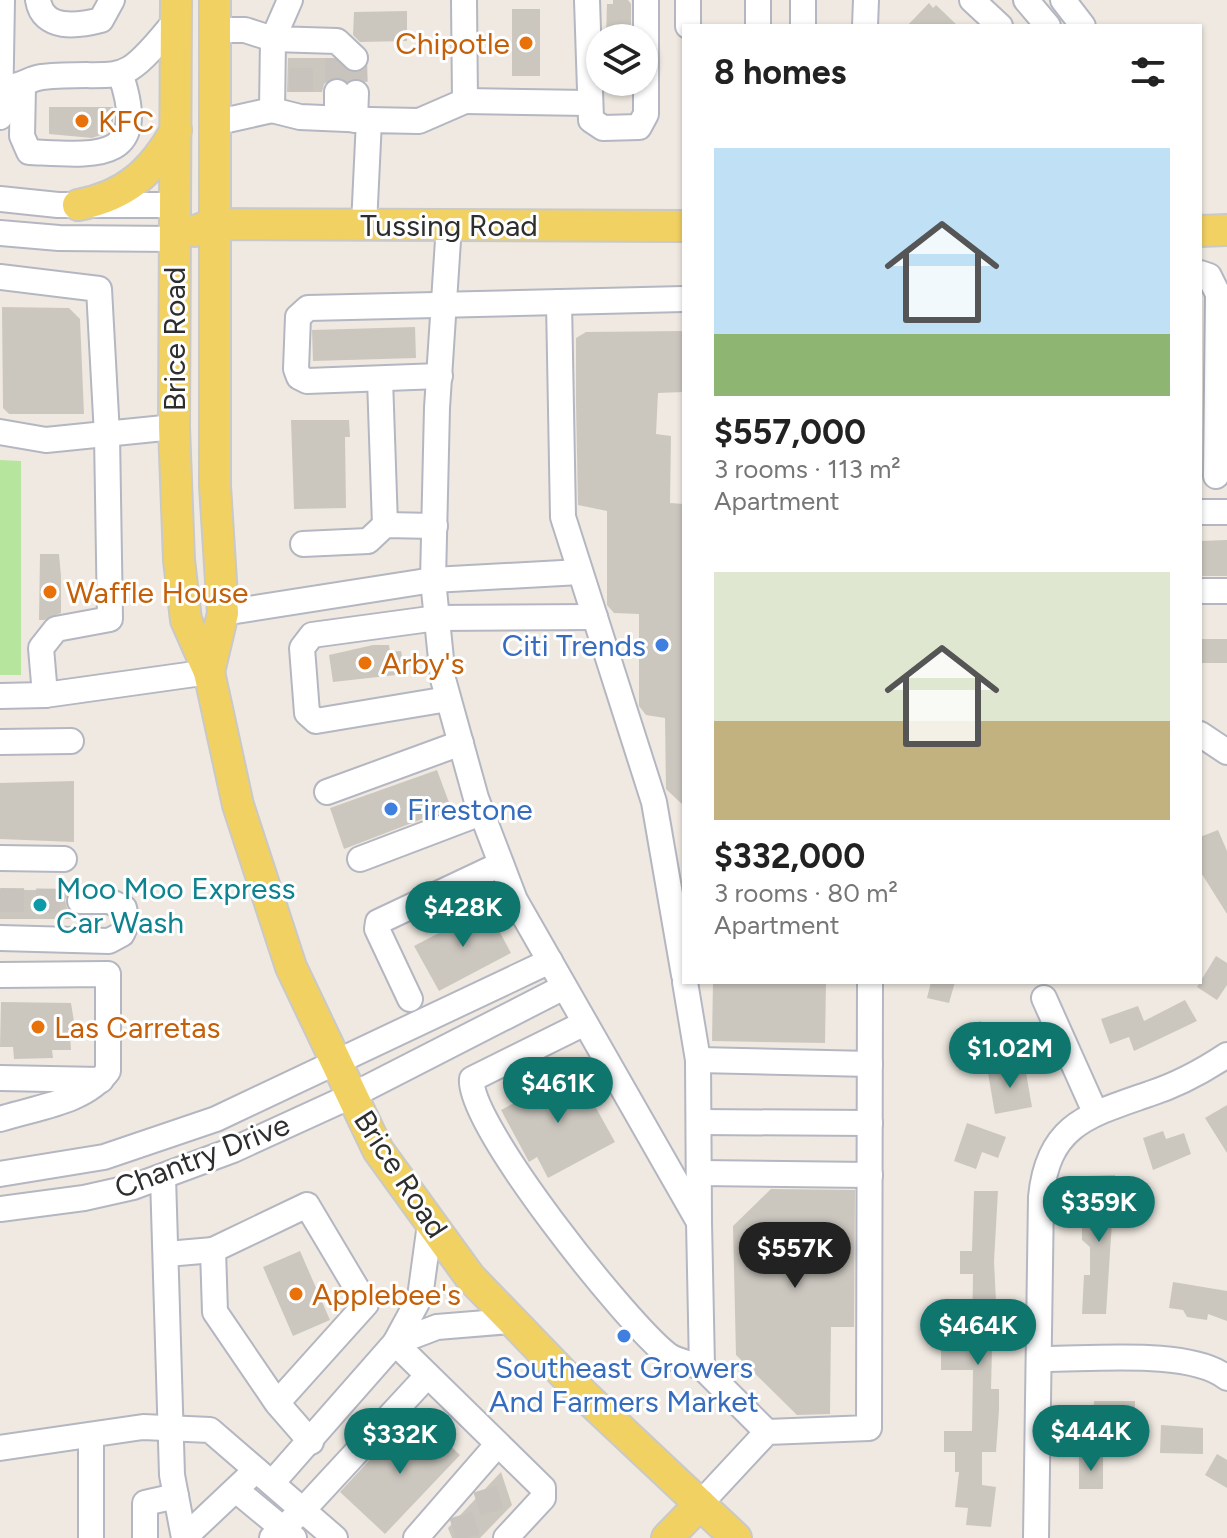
<!DOCTYPE html>
<html lang="en">
<head>
<meta charset="utf-8">
<style>
  body { margin:0; font-family:Figtree,sans-serif; background:#f6f6f6; color:#222; height:100vh; display:flex; flex-direction:column; font-size:30px; white-space:nowrap }
  * { box-sizing:border-box; margin:0 }
  p { font-size:26px; color:#767676 }
  .icon { flex:none; width:44px; height:44px; fill:none; stroke:currentColor; stroke-width:2; stroke-linecap:round; stroke-linejoin:round }
  .map { position:relative; flex:1; overflow:hidden }
  .drawer { position:absolute; left:682px; top:24px; width:520px; height:960px; display:flex; flex-direction:column; background:#fff; border-radius:0px; box-shadow:0 2px 6px #0004 }
  .drawer>* { flex:none }
  .buttons { position:absolute; left:586px; top:24px; display:grid; gap:16px }
  .buttons a { display:grid; place-items:center; width:72px; height:72px; border-radius:50%; background:#fff; box-shadow:0 2px 6px #0004; font-size:40px }
  .price { position:absolute; translate:-50% -68px; padding:0 18px; border-radius:28px; background:#0f766e; color:#fff; font-size:26px; line-height:52px; filter:drop-shadow(0 2px 4px #0008) }
  .price::after { content:''; position:absolute; left:50%; top:48px; width:24px; height:18px; margin-left:-12px; background:inherit; clip-path:polygon(0 0,100% 0,50% 100%) }
  .price.selected { background:#222; color:#fff }
  ul { padding:0; list-style:none }
  li { display:grid; align-content:center; gap:16px; height:424px; padding:0 32px }
  li span { display:grid; place-items:center; height:248px; border-radius:0px; color:#555 }
  li>.icon { margin-inline-start:auto }
  span .icon { width:144px; height:144px; fill:#fffc; stroke-width:1 }
  li b { font-size:34px }
  h2 { display:flex; justify-content:space-between; align-items:center; height:96px; padding:0 32px; font-size:34px }
  .map>svg:first-child { display:block }
</style>
</head>
<body>
<div class="map">
<svg width="1227" height="1538" viewBox="0 0 1227 1538">
  <rect width="100%" height="100%" fill="#efe9e1"/>
  <path fill="#b6e59e" d="M 0,460 L 21,461 L 21,675 L 0,675 Z"/>
  <g fill="#cbc7bf">
    <path d="M 613,0 L 628,0 L 631,4 L 631,38 L 606,38 L 607,4 L 613,4 Z"/>
    <path d="M 929,3 L 933,8 L 936,5 L 958,26 L 907,26 Z"/>
    <rect x="512" y="9" width="28" height="67"/>
    <path d="M 407,11 L 407,41 L 360,42 L 353,35 L 354,12 Z"/>
    <path d="M 288,58 L 333,58 L 351,72 L 363,70 L 363,80 L 347,81 L 336,77 L 324,84 L 322,92 L 287,92 Z"/>
    <path d="M 49,107 L 113,107 L 113,122 L 104,134 L 92,138 L 49,134 Z"/>
    <path d="M 2,307 L 69,308 L 80,319 L 84,414 L 9,414 L 3,408 Z"/>
    <path d="M 415,327 L 416,358 L 313,361 L 312,330 Z"/>
    <path d="M 684,331 L 684,392 L 658,393 L 656,434 L 671,436 L 670,503 L 684,504 L 684,806 L 666,789 L 665,718 L 646,715 L 639,706 L 639,614 L 614,613 L 607,605 L 607,511 L 578,505 L 576,403 L 576,338 L 586,332 Z"/>
    <path d="M 291,420 L 349,420 L 350,437 L 345,437 L 346,508 L 294,509 Z"/>
    <path d="M 1227,540 L 1227,576 L 1200,576 L 1200,541 Z"/>
    <path d="M 40,554 L 59,554 L 61,576 L 61,613 L 44,620 L 39,620 Z"/>
    <rect x="1200" y="639" width="27" height="24"/>
    <path d="M 373,645 L 389,645 L 390,652 L 401,651 L 405,674 L 333,682 L 329,655 Z"/>
    <path d="M 437,770 L 451,808 L 344,849 L 330,808 Z"/>
    <path d="M 74,781 L 74,842 L 0,839 L 0,783 Z"/>
    <path d="M 1218,830 L 1227,851 L 1227,914 L 1200,871 L 1200,837 Z"/>
    <path d="M 0,890 L 70,890 L 65,900 L 67,908 L 80,919 L 0,919 Z"/>
    <path d="M 487,908 L 511,953 L 439,991 L 414,946 Z"/>
    <path d="M 1216,956 L 1227,963 L 1227,985 L 1217,1000 L 1197,987 Z"/>
    <path d="M 713,982 L 826,982 L 825,1043 L 712,1041 Z"/>
    <path d="M 931,982 L 955,982 L 949,1003 L 927,998 Z"/>
    <path d="M 1185,1000 L 1197,1021 L 1134,1051 L 1129,1037 L 1110,1044 L 1101,1019 L 1138,1006 L 1144,1021 Z"/>
    <path d="M 1,1002 L 71,1003 L 76,1034 L 70,1034 L 71,1050 L 52,1050 L 53,1058 L 14,1059 L 13,1047 L 0,1047 Z"/>
    <path d="M 981,1021 L 992,1059 L 959,1070 L 952,1047 L 965,1043 L 960,1028 Z"/>
    <path d="M 1025,1067 L 1032,1107 L 995,1114 L 988,1073 Z"/>
    <path d="M 575,1070 L 615,1142 L 548,1178 L 537,1157 L 529,1162 L 501,1110 Z"/>
    <path d="M 1227,1105 L 1227,1153 L 1205,1118 Z"/>
    <path d="M 967,1123 L 1006,1137 L 998,1158 L 982,1152 L 976,1169 L 954,1161 Z"/>
    <path d="M 1163,1131 L 1166,1139 L 1184,1133 L 1191,1154 L 1153,1170 L 1143,1138 Z"/>
    <path d="M 1115,1175 L 1106,1314 L 1082,1314 L 1084,1275 L 1090,1275 L 1090,1247 L 1082,1240 L 1082,1223 L 1094,1223 L 1094,1191 L 1086,1191 L 1086,1176 Z"/>
    <path d="M 771,1189 L 855,1190 L 854,1327 L 831,1327 L 830,1414 L 797,1415 L 736,1355 L 733,1226 Z"/>
    <path d="M 974,1191 L 998,1191 L 994,1261 L 997,1322 L 995,1349 L 992,1349 L 991,1389 L 999,1389 L 999,1410 L 996,1452 L 982,1452 L 982,1485 L 996,1487 L 991,1527 L 966,1525 L 968,1508 L 955,1507 L 959,1472 L 955,1472 L 955,1452 L 944,1452 L 944,1431 L 972,1431 L 973,1370 L 941,1370 L 941,1348 L 952,1348 L 952,1338 L 972,1338 L 973,1274 L 960,1274 L 960,1251 L 972,1251 Z"/>
    <path d="M 300,1251 L 330,1320 L 293,1336 L 263,1267 Z"/>
    <path d="M 1173,1282 L 1227,1291 L 1227,1321 L 1208,1314 L 1207,1320 L 1187,1317 L 1183,1310 L 1169,1308 Z"/>
    <path d="M 1094,1401 L 1135,1401 L 1135,1426 L 1093,1426 Z"/>
    <path d="M 420,1418 L 460,1455 L 385,1534 L 340,1492 L 376,1453 L 382,1458 Z"/>
    <path d="M 1161,1425 L 1203,1428 L 1203,1454 L 1160,1453 Z"/>
    <path d="M 1217,1454 L 1227,1460 L 1227,1488 L 1205,1475 Z"/>
    <rect x="1079" y="1457" width="24" height="32"/>
    <path d="M 501,1472 L 512,1505 L 480,1538 L 452,1538 L 448,1528 Z"/>
  </g>
  <g fill="none" stroke-linecap="round" stroke-linejoin="round">
    <g stroke="#c8c4bd" stroke-width="24" stroke-dasharray="24 12" stroke-linecap="butt">
      <path d="M 337,58 L 337,92"/>
      <path d="M 355,58 L 356,93"/>
      <path d="M 301,92 L 301,58"/>
      <path d="M 0,900 L 80,901"/>
      <path d="M 485,1489 L 495,1522"/>
      <path d="M 461,1515 L 468,1538"/>
    </g>
    <defs>
      <g id="minor">
        <path d="M 38,0 C 43,31 78,26 101,20 L 112,0"/>
        <path d="M 290,0 L 273,39 L 337,41 L 355,58"/>
        <path d="M 587,0 L 591,120 L 603,128 L 639,127 L 646,114 L 646,0"/>
        <path d="M 688,0 L 688,26"/>
        <path d="M 972,0 L 1000,26"/>
        <path d="M 1026,0 L 1048,26"/>
        <path d="M 1063,0 L 1083,26"/>
        <path d="M 758,26 L 758,0"/>
        <path d="M 803,26 L 803,0"/>
        <path d="M 865,26 L 866,0"/>
        <path d="M 23,87 L 22,136 L 29,152 C 94,155 151,164 121,76"/>
        <path d="M 1,88 C 23,87 27,79 42,77 C 126,69 117,94 176,20"/>
        <path d="M 337,92 L 337,118"/>
        <path d="M 465,101 L 588,103"/>
        <path d="M 272,110 L 300,117 L 369,120"/>
        <path d="M 0,117 L 2,0"/>
        <path d="M 355,120 L 356,93"/>
        <path d="M 214,123 L 272,110 L 273,39 L 245,30 L 215,30"/>
        <path d="M 0,199 L 58,205 L 174,205"/>
        <path d="M 364,225 L 369,120 L 419,121 L 465,101 L 464,0"/>
        <path d="M 449,225 L 437,408 L 433,580 L 443,679 L 476,798 L 515,900 L 699,1222 L 702,1367 L 767,1432"/>
        <path d="M 0,233 L 59,238 L 175,239"/>
        <path d="M 1200,273 L 1209,276 L 1218,294 L 1216,476"/>
        <path d="M 0,277 L 99,289 L 107,435 L 110,619 L 56,629 L 41,648 L 45,695"/>
        <path d="M 559,302 L 563,517 L 654,802 L 684,975"/>
        <path d="M 440,376 L 307,381 L 299,377 L 296,369 L 298,317 L 308,308 L 684,299"/>
        <path d="M 380,379 L 385,525"/>
        <path d="M 0,432 L 46,440 L 174,427"/>
        <path d="M 1200,512 L 1227,512"/>
        <path d="M 303,544 L 368,541 L 385,525 L 435,526"/>
        <path d="M 1200,591 L 1227,591"/>
        <path d="M 223,613 L 433,580 L 580,572"/>
        <path d="M 0,696 L 45,695 L 209,672"/>
        <path d="M 448,699 L 316,721 L 307,713 L 302,648 L 312,635 L 437,618 L 595,617"/>
        <path d="M 1200,734 L 1227,752"/>
        <path d="M 0,742 L 71,741"/>
        <path d="M 327,792 L 461,743"/>
        <path d="M 0,858 L 64,859"/>
        <path d="M 360,859 L 481,813"/>
        <path d="M 0,938 L 109,941 L 122,934 L 127,922 L 124,908 L 109,901 L 80,901"/>
        <path d="M 0,975 L 108,974 L 108,1071 C 84,1103 37,1107 0,1119"/>
        <path d="M 685,982 L 698,1060 L 699,1219"/>
        <path d="M 1044,998 L 1095,1112"/>
        <path d="M 410,999 L 377,929 L 378,922 L 501,864"/>
        <path d="M 585,1023 L 472,1079 C 467,1124 628,1325 668,1355 C 676,1361 692,1364 702,1367"/>
        <path d="M 698,1060 L 870,1064"/>
        <path d="M 0,1078 L 101,1080"/>
        <path d="M 699,1122 L 870,1123"/>
        <path d="M 699,1173 L 870,1175"/>
        <path d="M 0,1174 L 104,1157 L 216,1119 L 550,961"/>
        <path d="M 163,1177 L 172,1475 L 184,1538"/>
        <path d="M 0,1209 L 84,1198 L 133,1187 L 233,1150 L 351,1096 L 564,987"/>
        <path d="M 430,1224 L 420,1297 L 395,1343 L 437,1327 L 511,1321"/>
        <path d="M 167,1254 L 213,1250"/>
        <path d="M 1039,1359 C 1086,1360 1190,1348 1227,1378"/>
        <path d="M 277,1403 L 215,1312 L 213,1250 L 307,1205 L 366,1304 L 277,1403 L 311,1442"/>
        <path d="M 91,1435 L 91,1538"/>
        <path d="M 0,1448 L 143,1427 L 210,1430 L 335,1538"/>
        <path d="M 272,1483 L 395,1343 L 543,1488 L 543,1498 L 506,1538"/>
        <path d="M 236,1490 L 294,1538"/>
        <path d="M 700,1504 L 767,1432 L 869,1428 L 870,982"/>
        <path d="M 145,1538 L 145,1503 L 176,1496"/>
        <path d="M 184,1538 L 256,1470"/>
        <path d="M 272,1538 L 303,1510 L 427,1376"/>
        <path d="M 416,1538 L 497,1445"/>
        <path d="M 1036,1538 L 1041,1197 C 1048,1124 1089,1115 1149,1094 C 1177,1085 1203,1071 1227,1055"/>
      </g>
      <g id="major">
        <path d="M 176,0 L 174,427 L 179,560 L 186,620 L 209,672 L 238,805 L 291,967 L 378,1150 L 470,1277 L 584,1395 L 736,1538"/>
        <path d="M 78,205 C 126,196 152,172 176,130"/>
        <path d="M 195,231 L 213,224 L 684,226"/>
        <path d="M 1200,231 L 1227,230"/>
        <path d="M 209,672 L 223,613 L 215,486 L 215,0"/>
        <path d="M 667,1538 L 700,1504"/>
      </g>
    </defs>
    <use href="#minor" stroke="#b4b7c1" stroke-width="28"/>
    <use href="#major" stroke="#c9c9c9" stroke-width="34"/>
    <use href="#minor" stroke="#fff" stroke-width="24"/>
    <use href="#major" stroke="#f2d163" stroke-width="30"/>
  </g>
  <g fill="#e8710a" stroke="#fff" stroke-width="3">
    <circle cx="526" cy="43" r="8"/>
    <circle cx="82" cy="121" r="8"/>
    <circle cx="50" cy="592" r="8"/>
    <circle cx="365" cy="663" r="8"/>
    <circle cx="38" cy="1027" r="8"/>
    <circle cx="296" cy="1294" r="8"/>
  </g>
  <g fill="#3f7fe0" stroke="#fff" stroke-width="3">
    <circle cx="662" cy="645" r="8"/>
    <circle cx="391" cy="809" r="8"/>
    <circle cx="624" cy="1336" r="8"/>
  </g>
  <circle fill="#0f9aa8" stroke="#fff" stroke-width="3" cx="40" cy="905" r="8"/>
  <g text-anchor="middle" dominant-baseline="central" stroke-width="6" stroke-linejoin="round" paint-order="stroke">
    <g font-size="30" fill="#c56008" stroke="#fff" text-anchor="start">
      <text x="510" y="43" text-anchor="end">Chipotle</text>
      <text x="98" y="121">KFC</text>
      <text x="66" y="592">Waffle House</text>
      <text x="381" y="663">Arby's</text>
      <text x="54" y="1027">Las Carretas</text>
      <text x="312" y="1294">Applebee's</text>
    </g>
    <g font-size="30" fill="#2e2e2e" stroke="#fff">
      <text x="449" y="225">Tussing Road</text>
      <text transform="translate(174 339) rotate(-90)">Brice Road</text>
      <text transform="translate(202 1156) rotate(-21)">Chantry Drive</text>
      <text transform="translate(401 1174) rotate(57)">Brice Road</text>
    </g>
    <g font-size="30" fill="#366cbe" stroke="#fff" text-anchor="end">
      <text x="646" y="645">Citi Trends</text>
      <text x="407" y="809" text-anchor="start">Firestone</text>
      <text x="624" y="1367" text-anchor="middle">Southeast Growers<tspan x="624" dy="34">And Farmers Market</tspan></text>
    </g>
    <g font-size="30" fill="#0d838f" stroke="#fff" text-anchor="start">
      <text x="56" y="888">Moo Moo Express<tspan x="56" dy="34">Car Wash</tspan></text>
    </g>
  </g>
</svg>
<div class="buttons">
<a><svg class="icon" aria-label="layers" viewBox="0 0 24 24"><path d="M12 4l9 5-9 5-9-5zM3 14l9 5 9-5"/></svg></a>
</div>
<b class="price" style="left:463px;top:949px">$428K</b>
<b class="price" style="left:1010px;top:1090px">$1.02M</b>
<b class="price" style="left:558px;top:1125px">$461K</b>
<b class="price" style="left:1099px;top:1244px">$359K</b>
<b class="price selected" style="left:795px;top:1290px">$557K</b>
<b class="price" style="left:978px;top:1367px">$464K</b>
<b class="price" style="left:1091px;top:1473px">$444K</b>
<b class="price" style="left:400px;top:1476px">$332K</b>
<section class="drawer">
<h2>8 homes<svg class="icon" aria-label="filters" viewBox="0 0 24 24"><path d="M4 7h16M4 17h16"/><circle cx="9" cy="7" r="2"/><circle cx="15" cy="17" r="2"/></svg></h2>
<ul>
<li><span style="background:linear-gradient(#bfe0f5 75%,#8fb573 0)"><svg class="icon" aria-label="home" viewBox="0 0 24 24"><path d="M3 11l9-7 9 7M6 9v11h12V9"/></svg></span><div><b>$557,000</b><p>3 rooms · 113 m²</p><p>Apartment</p></div></li>
<li><span style="background:linear-gradient(#dfe7d0 60%,#c2b280 0)"><svg class="icon" aria-label="home" viewBox="0 0 24 24"><path d="M3 11l9-7 9 7M6 9v11h12V9"/></svg></span><div><b>$332,000</b><p>3 rooms · 80 m²</p><p>Apartment</p></div></li>
</ul>
</section>
</div>
</body>
</html>
